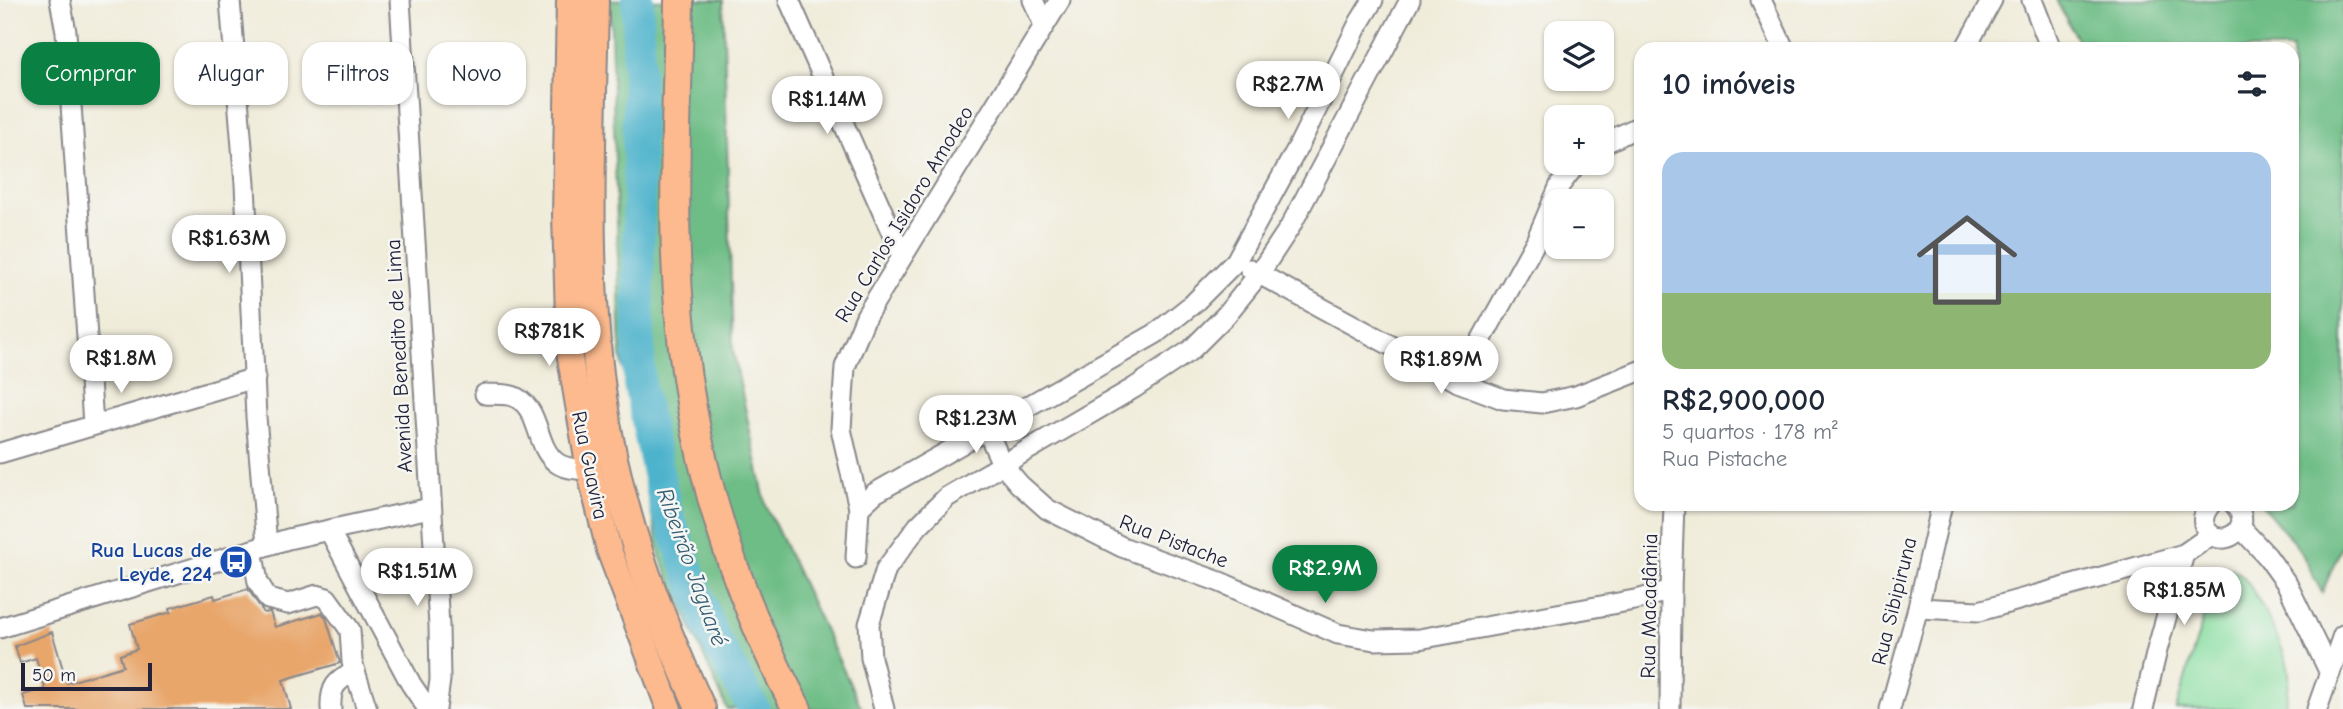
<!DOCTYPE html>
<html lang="pt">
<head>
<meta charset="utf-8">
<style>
  body { margin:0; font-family:"Comic Neue",sans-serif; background:#f6f6f7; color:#1f2937; height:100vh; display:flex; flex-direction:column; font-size:26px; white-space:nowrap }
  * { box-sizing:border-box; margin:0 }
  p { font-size:23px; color:#747a83 }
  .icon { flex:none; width:38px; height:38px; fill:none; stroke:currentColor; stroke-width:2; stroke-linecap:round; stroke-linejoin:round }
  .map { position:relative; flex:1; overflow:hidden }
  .details { position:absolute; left:1634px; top:42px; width:665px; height:469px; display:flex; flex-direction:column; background:#fff; border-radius:21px; box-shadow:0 2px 5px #0004 }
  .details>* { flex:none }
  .hud { position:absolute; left:21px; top:42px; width:665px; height:63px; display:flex; gap:14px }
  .controls { position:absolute; left:1544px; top:21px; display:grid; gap:14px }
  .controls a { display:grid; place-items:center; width:70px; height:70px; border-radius:14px; background:#fff; box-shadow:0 2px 5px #0004; font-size:35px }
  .scale { position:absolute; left:21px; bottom:18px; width:131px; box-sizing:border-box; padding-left:7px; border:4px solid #22223b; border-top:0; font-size:19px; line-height:24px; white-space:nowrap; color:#22223b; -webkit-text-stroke:5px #f6f6f2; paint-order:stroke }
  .price { position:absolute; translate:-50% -60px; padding:0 16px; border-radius:24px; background:#fff; color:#222; font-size:23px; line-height:46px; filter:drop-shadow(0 2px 4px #0008) }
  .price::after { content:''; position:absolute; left:50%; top:42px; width:21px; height:16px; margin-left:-10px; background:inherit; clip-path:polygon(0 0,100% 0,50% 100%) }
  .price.on { background:#0b8043; color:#fff }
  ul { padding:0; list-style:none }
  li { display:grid; align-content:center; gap:14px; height:371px; padding:0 28px }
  li span { display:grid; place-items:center; height:217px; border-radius:21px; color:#555 }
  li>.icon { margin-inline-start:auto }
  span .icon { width:126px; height:126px; fill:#fffc; stroke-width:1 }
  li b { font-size:30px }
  h2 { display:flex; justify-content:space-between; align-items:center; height:84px; padding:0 28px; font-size:30px }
  .chip { padding:0 24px; border-radius:21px; background:#fff; box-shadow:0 2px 5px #0004; font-size:24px; line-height:63px }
  .chip.on { background:#0b8043; color:#fff }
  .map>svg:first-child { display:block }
</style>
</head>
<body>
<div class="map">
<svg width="2343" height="709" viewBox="0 0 2343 709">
  <rect width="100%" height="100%" fill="#f6f6f2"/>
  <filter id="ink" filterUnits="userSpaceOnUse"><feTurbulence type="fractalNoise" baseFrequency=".0143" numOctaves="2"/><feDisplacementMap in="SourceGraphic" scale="14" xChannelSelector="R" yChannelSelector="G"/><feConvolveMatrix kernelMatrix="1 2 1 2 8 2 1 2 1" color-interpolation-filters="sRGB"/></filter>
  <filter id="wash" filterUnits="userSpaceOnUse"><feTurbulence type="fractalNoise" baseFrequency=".00686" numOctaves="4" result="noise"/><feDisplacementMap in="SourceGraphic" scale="28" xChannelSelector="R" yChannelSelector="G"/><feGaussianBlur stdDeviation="1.57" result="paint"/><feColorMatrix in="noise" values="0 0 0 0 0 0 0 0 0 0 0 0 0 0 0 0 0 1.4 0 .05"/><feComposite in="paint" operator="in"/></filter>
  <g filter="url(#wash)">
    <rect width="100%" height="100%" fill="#f0ecda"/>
    <path fill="#88dea0" stroke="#55806e" stroke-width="2" d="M 2221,568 C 2227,569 2232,568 2237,571 C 2252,581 2287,653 2289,672 C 2290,683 2287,698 2284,709 L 2176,709 L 2216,576 Z"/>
    <g fill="#6ebd86" stroke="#487060" stroke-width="2">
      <path d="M 610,0 L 723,0 L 733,351 L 766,506 L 862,709 L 727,709 L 660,557 L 621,356 Z"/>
      <path d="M 2056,0 L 2343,0 L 2343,543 L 2322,593 L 2300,550 L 2261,504 L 2292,504 L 2292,49 L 2082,49 Z"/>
    </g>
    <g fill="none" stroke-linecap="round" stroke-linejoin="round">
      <path stroke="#4db3cc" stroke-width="32" d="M 638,0 L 639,384 L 666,510 L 712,634 L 754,709"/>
    </g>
    <g id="blocks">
      <path fill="#e8a66b" d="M 248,589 L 264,613 L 270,612 L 275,627 L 322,613 L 326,618 L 340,663 L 283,680 L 291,709 L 27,709 L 23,695 L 45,689 L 36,658 L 20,663 L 15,646 L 52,632 L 67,683 L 123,666 L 120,655 L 137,649 L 130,624 L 171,612 L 170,608 L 214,595 L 215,599 Z"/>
    </g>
  </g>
  <g filter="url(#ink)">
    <use href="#blocks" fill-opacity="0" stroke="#89878a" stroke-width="2"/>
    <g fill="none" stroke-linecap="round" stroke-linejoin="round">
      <defs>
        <g id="minor">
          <path d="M 60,0 L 66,32 L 93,424"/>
          <path d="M 230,0 L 245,184 L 256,417 L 267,545"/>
          <path d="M 400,0 L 439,626 L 440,680 L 436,709"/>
          <path d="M 789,0 L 902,256"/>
          <path d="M 1033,0 L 1044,25"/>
          <path d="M 1761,0 L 1784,49"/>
          <path d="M 2032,0 L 2051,49"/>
          <path d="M 1965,49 L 1992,0"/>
          <path d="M 1601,145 L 1642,125"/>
          <path d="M 1250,269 L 1458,382 L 1503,399 L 1542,403 L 1576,396 L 1642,370"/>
          <path d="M 1458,382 L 1536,241 L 1560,185 L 1577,163"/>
          <path d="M 485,394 C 494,395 509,393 517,398 C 541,411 535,447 557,463 C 565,469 579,469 589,470"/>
          <path d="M 987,430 L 1002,464 L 1019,484 L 1047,509 L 1122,547 L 1220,582 L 1338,634 L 1374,640 L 1419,639 L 1640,599 L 1671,590"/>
          <path d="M 0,453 L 255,378"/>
          <path d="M 2211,504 C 2206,510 2202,516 2204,524 C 2213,554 2260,531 2234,504"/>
          <path d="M 859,508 L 841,429 L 845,367 L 866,316 L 1060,0"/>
          <path d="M 2240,527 L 2267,556 L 2287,584 L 2330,673"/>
          <path d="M 329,530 L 411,684 L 428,709"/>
          <path d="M 252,550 L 258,582 L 268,599 L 288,604 L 317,595 L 327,598 L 350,630 L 352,662 L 367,709"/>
          <path d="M 856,558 L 859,508 L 875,493 L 1155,334 L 1194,303 L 1236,261 L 1298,147 L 1359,23 L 1373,0"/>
          <path d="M 1918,608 L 1979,611 L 2184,554"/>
          <path d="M 0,628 L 288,539 L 430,508"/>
          <path d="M 331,709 C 330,687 336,680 355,672"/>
          <path d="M 884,709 L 871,658 L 869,624 L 886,569 L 918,526 L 947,497 L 1134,388 L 1191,350 L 1226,315 L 1259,274 L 1290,227 L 1410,0"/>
          <path d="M 1670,709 L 1671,590 L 1674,504"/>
          <path d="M 1890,709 L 1918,608 L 1942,504"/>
          <path d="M 2143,709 L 2157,650 L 2184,554 L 2211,535"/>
          <path d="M 2317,709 L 2343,635"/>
        </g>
        <path id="major" d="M 569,0 L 565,215 L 569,352 L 589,470 L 609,550 L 669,709"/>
        <g id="highway">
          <path d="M 594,0 C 592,129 584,269 602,397 C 617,506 655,610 701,709"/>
          <path d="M 679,0 C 678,85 673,171 676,256 C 682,419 720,565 797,709"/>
        </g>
      </defs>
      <use href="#minor" stroke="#89878a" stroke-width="23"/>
      <use href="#major" stroke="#89878a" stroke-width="28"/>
      <use href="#highway" stroke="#89878a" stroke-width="32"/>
      <use href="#minor" stroke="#fff" stroke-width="19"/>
      <use href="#major" stroke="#fcba8e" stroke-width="24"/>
      <use href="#highway" stroke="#fcba8e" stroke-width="28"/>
    </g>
  </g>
  <defs>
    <symbol id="bus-disc" viewBox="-11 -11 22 22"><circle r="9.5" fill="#1a4fb4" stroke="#f6f6f2"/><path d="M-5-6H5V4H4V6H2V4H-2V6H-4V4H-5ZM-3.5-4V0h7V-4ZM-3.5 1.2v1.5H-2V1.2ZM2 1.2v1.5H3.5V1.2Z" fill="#fff"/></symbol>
  </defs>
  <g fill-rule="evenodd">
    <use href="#bus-disc" x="217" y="543" width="38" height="38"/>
  </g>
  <g text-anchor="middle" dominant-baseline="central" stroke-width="5" stroke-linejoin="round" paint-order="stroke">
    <g font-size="21" fill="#22223b" stroke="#f6f6f2">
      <text transform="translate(904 214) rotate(-59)">Rua Carlos Isidoro Amodeo</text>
      <text transform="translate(399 356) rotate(-93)">Avenida Benedito de Lima</text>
      <text transform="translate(590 465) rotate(78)">Rua Guavira</text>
      <text transform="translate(1174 541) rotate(21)">Rua Pistache</text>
      <text transform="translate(1894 601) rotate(-76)">Rua Sibipiruna</text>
      <text transform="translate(1649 606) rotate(-89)">Rua Macadâmia</text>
    </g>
    <g font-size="21" font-weight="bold" fill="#164399" stroke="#f6f6f2" text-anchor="end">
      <text x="212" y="550">Rua Lucas de<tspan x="212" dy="24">Leyde, 224</tspan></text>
    </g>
    <g font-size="23" font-style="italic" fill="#335c75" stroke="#f6f6f2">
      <text transform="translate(692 567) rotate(70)">Ribeirão Jaguaré</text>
    </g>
  </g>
</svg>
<div class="controls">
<a><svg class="icon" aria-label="layers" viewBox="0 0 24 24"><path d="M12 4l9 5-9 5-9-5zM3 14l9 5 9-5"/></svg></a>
<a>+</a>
<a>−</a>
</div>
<div class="scale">50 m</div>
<b class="price" style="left:1288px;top:121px">R$2.7M</b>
<b class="price" style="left:827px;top:136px">R$1.14M</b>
<b class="price" style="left:229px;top:275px">R$1.63M</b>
<b class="price" style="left:549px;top:368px">R$781K</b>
<b class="price" style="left:121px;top:395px">R$1.8M</b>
<b class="price" style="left:1441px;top:396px">R$1.89M</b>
<b class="price" style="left:976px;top:455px">R$1.23M</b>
<b class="price on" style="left:1325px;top:605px">R$2.9M</b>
<b class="price" style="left:417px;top:608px">R$1.51M</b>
<b class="price" style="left:2184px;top:627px">R$1.85M</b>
<div class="hud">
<a class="chip on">Comprar</a>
<a class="chip">Alugar</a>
<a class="chip">Filtros</a>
<a class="chip">Novo</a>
</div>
<section class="details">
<h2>10 imóveis<svg class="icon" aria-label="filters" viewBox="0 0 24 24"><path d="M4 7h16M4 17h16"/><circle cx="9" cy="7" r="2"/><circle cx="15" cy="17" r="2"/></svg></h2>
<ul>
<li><span style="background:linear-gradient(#a9c7e8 65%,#8fb573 0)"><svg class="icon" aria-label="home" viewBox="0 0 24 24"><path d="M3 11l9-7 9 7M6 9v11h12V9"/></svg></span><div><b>R$2,900,000</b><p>5 quartos · 178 m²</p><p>Rua Pistache</p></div></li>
</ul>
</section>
</div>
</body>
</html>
